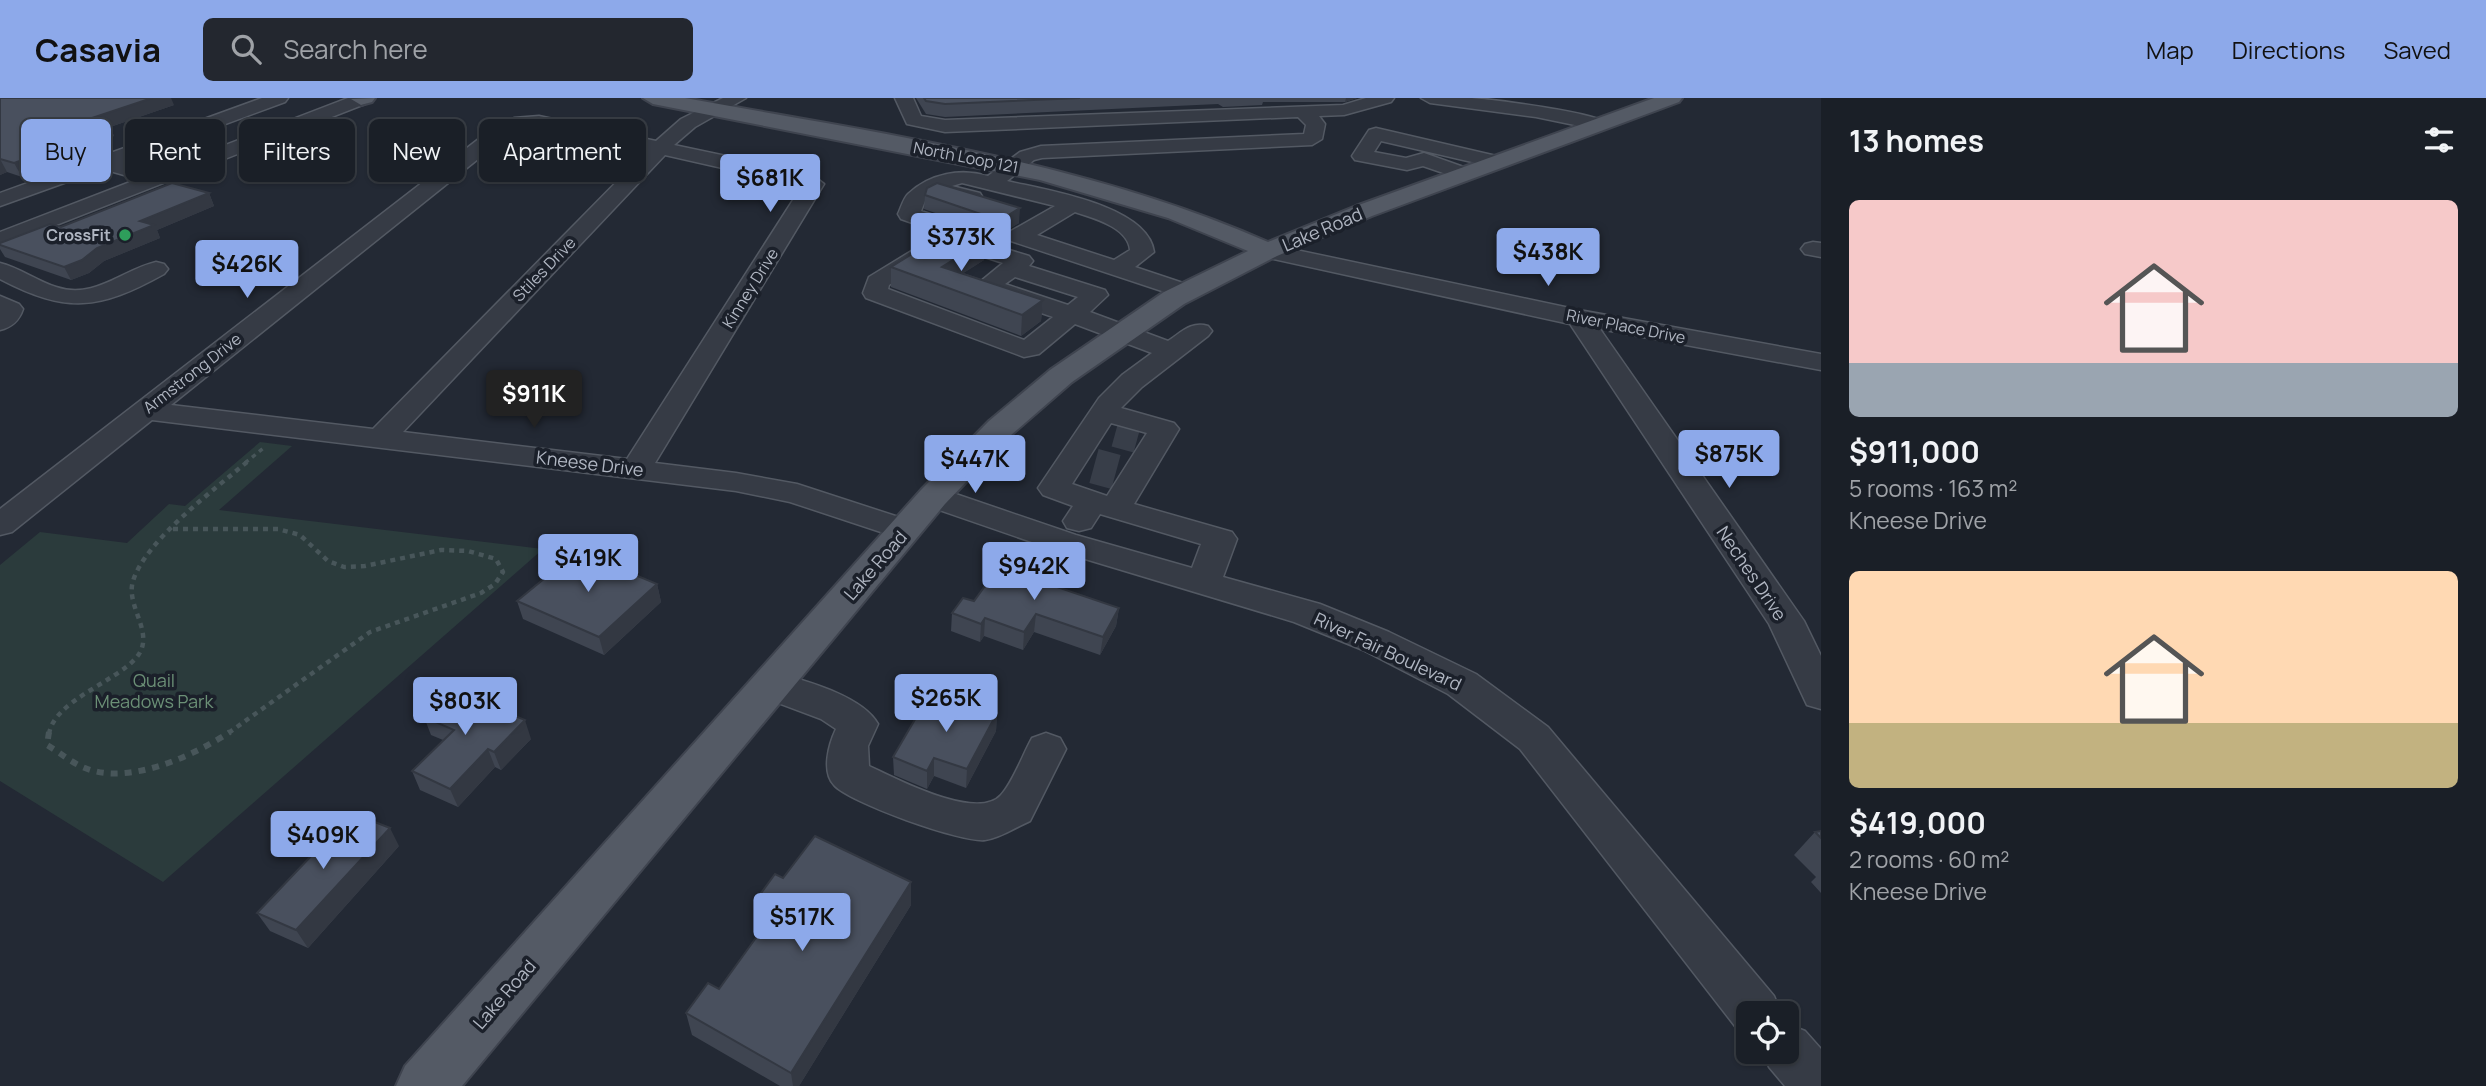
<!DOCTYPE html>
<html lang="en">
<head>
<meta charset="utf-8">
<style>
  body { margin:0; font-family:Manrope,sans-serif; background:#23272f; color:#f1f3f6; height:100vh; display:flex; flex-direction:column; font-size:26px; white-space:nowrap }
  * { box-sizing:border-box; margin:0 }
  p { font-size:23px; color:#9fa2a7 }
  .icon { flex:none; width:38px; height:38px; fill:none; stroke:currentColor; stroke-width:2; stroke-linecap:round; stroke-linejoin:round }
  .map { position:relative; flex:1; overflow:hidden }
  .sheet { display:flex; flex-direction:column; background:#1a1f27; width:665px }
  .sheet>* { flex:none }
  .banner { position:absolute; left:21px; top:21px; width:665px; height:63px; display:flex; gap:14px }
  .tools { position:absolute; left:1736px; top:903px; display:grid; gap:14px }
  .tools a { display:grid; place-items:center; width:63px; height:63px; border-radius:10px; background:#1a1f27; box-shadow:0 2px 5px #0004,0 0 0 2px #383d44; font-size:35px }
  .price { position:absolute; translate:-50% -60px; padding:0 16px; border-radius:7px; background:#8da9ea; color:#111; font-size:23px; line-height:46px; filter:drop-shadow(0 2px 4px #0008) }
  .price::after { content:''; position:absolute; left:50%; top:42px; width:21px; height:16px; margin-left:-10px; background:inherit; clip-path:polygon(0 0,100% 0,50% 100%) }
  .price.selected { background:#222; color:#fff }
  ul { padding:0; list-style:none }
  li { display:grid; align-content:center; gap:14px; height:371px; padding:0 28px }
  li span { display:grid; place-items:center; height:217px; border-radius:10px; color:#555 }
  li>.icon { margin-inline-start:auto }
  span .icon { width:126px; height:126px; fill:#fffc; stroke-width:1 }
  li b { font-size:30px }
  h2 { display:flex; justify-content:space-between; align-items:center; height:84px; padding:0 28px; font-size:30px }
  .pill { padding:0 24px; border-radius:10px; background:#1a1f27; box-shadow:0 2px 5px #0004,0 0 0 2px #383d44; font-size:24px; line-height:63px }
  .pill.selected { background:#8da9ea; color:#111 }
  header { display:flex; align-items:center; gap:42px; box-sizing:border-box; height:98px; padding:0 35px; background:#8da9ea; color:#111 }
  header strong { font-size:33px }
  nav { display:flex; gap:38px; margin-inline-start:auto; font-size:24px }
  .search { width:490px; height:63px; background:#23272f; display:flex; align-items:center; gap:18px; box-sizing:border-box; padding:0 24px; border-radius:10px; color:#9fa2a7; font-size:26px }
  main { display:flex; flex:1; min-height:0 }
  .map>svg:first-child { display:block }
</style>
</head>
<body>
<header>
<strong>Casavia</strong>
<div class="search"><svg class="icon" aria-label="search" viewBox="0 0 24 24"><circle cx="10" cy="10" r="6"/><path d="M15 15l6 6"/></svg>Search here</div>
<nav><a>Map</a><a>Directions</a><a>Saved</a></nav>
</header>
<main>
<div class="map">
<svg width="1821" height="988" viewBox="0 0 1821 988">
  <rect width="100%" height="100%" fill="#232934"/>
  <path fill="#2b3b3c" d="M 260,344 L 292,348 L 219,412 L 543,451 L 163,784 L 0,683 L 0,467 L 40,434 L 127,445 L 169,406 L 185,408 Z"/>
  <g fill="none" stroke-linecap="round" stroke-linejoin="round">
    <path stroke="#383e49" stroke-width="26" stroke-dasharray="26 13" stroke-linecap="butt" d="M 1115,336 L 1137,342"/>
    <path stroke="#383e49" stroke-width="35" stroke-dasharray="35 18" stroke-linecap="butt" d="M 1094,368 L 1116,374"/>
    <defs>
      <g id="minor">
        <path d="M 262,0 L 288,0 L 285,4 L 123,64 L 158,73 L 348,0 L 373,0 L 370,4 L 0,149 L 0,134 L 138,81 L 103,71 L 0,108 L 0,95 Z"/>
        <path d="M 723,0 L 746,0 L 695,29 L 674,47 L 811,76 L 824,86 L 655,365 L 736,375 L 797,386 L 917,425 L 921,432 L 917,439 L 905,442 L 790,404 L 736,393 L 152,322 L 12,434 L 0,437 L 0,411 L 489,33 L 514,20 L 539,18 L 656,43 L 681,21 ZM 524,30 L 539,30 L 647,53 L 373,331 L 171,307 L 503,41 ZM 665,57 L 802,88 L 627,361 L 403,334 Z"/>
        <path d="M 895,0 L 913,0 L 921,18 L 945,22 L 1343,7 L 1366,0 L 1394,0 L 1391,4 L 1344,17 L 1319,18 L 1325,26 L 1322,41 L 1312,47 L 1042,60 L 1034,62 L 1007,83 C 1045,92 1148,107 1154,154 L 1135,169 L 1195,189 L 1198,194 L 1195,199 L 1186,201 L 1011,143 L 1008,138 L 1011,133 L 1055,108 L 962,85 L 952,88 L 980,95 L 983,100 L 980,105 L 972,106 L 936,96 L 925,103 L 921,113 L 980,133 L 983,138 L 980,143 L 1029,158 L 1033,163 L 1029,168 L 1105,192 L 1108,197 L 1090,214 L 1168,243 C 1182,234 1191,223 1208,228 L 1212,233 L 1208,238 L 1142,289 L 1121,310 L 1174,325 L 1179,331 L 1134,406 L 1232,434 L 1237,441 L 1223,479 L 1320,506 L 1389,534 L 1476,576 L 1548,629 L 1774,898 L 1781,915 L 1748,915 L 1748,936 L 1738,932 L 1520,651 L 1448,596 L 1363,552 L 1294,524 L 1052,451 L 922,406 L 917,399 L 922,392 L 933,389 L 944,392 L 1076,437 L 1192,470 L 1201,446 L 1100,416 L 1091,430 L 1079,433 L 1067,430 L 1063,423 L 1073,408 L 1043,397 L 1038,390 L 1099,300 L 1122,277 L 1152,255 L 1075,226 L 1039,256 L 1024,259 L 866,200 L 863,195 L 869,179 L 941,135 L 901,121 L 898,116 C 901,110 903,101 908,96 C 930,75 961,70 988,78 L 1020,54 L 1041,48 L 1304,36 L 1306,27 L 1298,19 L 945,34 L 907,26 ZM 1075,114 C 1093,120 1128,129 1130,152 L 1114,162 L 1037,137 ZM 951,148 L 1003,165 L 975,188 L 978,193 L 1053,219 L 1024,242 L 888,191 L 889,187 ZM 1015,179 L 1078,199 L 1068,207 L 1005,186 ZM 1111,325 L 1147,335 L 1107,398 L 1072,386 Z"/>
        <path d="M 1421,0 C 1437,0 1454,0 1470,0 C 1490,1 1600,15 1608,26 L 1599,32 L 1536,19 L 1430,5 Z"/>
        <path d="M 1376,30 L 1505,60 L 1508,64 L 1505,68 L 1498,70 L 1381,43 L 1374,54 L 1406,60 L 1424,55 L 1472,72 L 1475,76 L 1472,80 L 1458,80 L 1423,68 L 1407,72 L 1355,62 L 1352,58 L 1369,32 Z"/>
        <path d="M 1813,144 L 1821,145 L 1821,159 L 1805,156 L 1801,151 L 1805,146 Z"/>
        <path d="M 1268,146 L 1579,212 L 1821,256 L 1821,272 L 1600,231 L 1804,523 L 1821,558 L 1821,611 L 1807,607 L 1769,526 L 1570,226 L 1260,158 L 1256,153 L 1260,148 Z"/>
        <path d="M 156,164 L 164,166 L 168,171 L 164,176 C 99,212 67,216 0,181 L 0,165 C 20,170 37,183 56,189 C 94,202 122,172 156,164 Z"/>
        <path d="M 0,198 L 19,206 L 23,211 C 19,223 12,229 0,232 Z"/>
        <path d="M 771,573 C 802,582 862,597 878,626 L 868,648 L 869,668 C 895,680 977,724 1001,697 C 1013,684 1023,656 1032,640 L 1046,635 L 1060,640 L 1066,651 L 1030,723 C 1016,729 1000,740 985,742 C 962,745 848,704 834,687 C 821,673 829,646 836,631 L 821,621 L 757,597 L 752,587 L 757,577 Z"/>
        <path d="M 1787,926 L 1805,933 L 1821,951 L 1821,988 L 1785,988 L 1769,969 L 1763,954 L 1787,954 Z"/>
      </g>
      <g id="major">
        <path d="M 375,0 L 372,4 L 361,7 L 351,1 Z"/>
        <path d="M 643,0 L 685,0 C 882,36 1084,63 1268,144 L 1356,108 L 1654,0 L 1682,0 L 1679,4 L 1372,118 L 1277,158 L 1184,206 L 1072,284 L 1011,337 L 945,406 L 462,988 L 396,988 L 405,968 L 921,392 L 989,323 L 1050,272 L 1164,194 L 1248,153 L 1168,120 L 1040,82 L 653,6 Z"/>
      </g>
    </defs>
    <use href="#minor" stroke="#535963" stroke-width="3"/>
    <use href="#major" stroke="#3f444f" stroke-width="4"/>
    <path stroke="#48565a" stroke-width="3.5" stroke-dasharray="4.5 4.5" stroke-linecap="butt" d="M 245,365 L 266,348"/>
    <g stroke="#48565a" stroke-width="4.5" stroke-dasharray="5 5" stroke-linecap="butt">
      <path d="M 173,431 L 278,431 L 300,437 L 328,463 L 344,469 L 365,468 L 441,452 L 468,453 L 496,461 L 503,474 L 495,486 L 481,495 L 370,534 L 227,636"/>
      <path d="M 49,636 C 54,603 115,584 136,560 C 157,536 125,509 133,483 C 145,443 215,391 247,364"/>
    </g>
    <path stroke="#48565a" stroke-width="6" stroke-dasharray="7 7" stroke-linecap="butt" d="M 49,634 L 47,647 C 59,654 72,665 85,670 C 128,688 193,658 230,634"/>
    <use href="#minor" fill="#363b45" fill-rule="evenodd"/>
    <use href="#major" fill="#545a65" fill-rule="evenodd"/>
  </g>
  <g fill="#3f4551">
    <path d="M 0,0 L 174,7 L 110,29 L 114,38 L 95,44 L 97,48 L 88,51 L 90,55 L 22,79 L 7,74 L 0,77 Z"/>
    <path d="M 916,0 L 1357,0 L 1345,4 L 1263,4 L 1262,7 L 1223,9 L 1218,6 L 945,19 L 926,16 Z"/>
    <path d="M 209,95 L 214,108 L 157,132 L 160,140 L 104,163 L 89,175 L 71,182 L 5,159 L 0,151 L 0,145 Z"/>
    <path d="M 925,97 L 1019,125 L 993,141 L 985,138 L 981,131 L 924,111 Z"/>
    <path d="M 984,162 L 963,175 L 1043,202 L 1041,223 L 1021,238 L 891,189 L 891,169 Z"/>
    <path d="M 657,486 L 661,504 L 604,557 L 523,521 L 517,503 Z"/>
    <path d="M 1058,490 L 1119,510 L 1116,528 L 1100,557 L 1034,534 L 1023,552 L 984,538 L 980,544 L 951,533 L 952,515 L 974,503 Z"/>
    <path d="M 997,615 L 996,633 L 966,690 L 934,678 L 927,691 L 894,677 L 893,659 L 923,620 Z"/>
    <path d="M 424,619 L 531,641 L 501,672 L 495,669 L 458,709 L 420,692 L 412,673 L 443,642 L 431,637 Z"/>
    <path d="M 1821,733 L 1821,795 L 1811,784 L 1816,779 L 1794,757 L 1815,734 Z"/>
    <path d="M 399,748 L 308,850 L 270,833 L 257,815 Z"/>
    <path d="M 783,780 L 911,784 L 911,807 L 799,988 L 780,988 L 692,937 L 686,915 L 719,891 L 765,828 L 759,825 L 756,802 Z"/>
  </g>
  <g fill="#333842">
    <path d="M 152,0 L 171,0 L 174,7 L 110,29 L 114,38 L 95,44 L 97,48 L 88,51 L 90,55 L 22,79 L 14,65 L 78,39 L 86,32 L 92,20 Z"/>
    <path d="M 1346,0 L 1357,0 L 1345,4 Z"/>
    <path d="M 0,61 L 7,74 L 0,77 Z"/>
    <path d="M 209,95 L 214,108 L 157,132 L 160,140 L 104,163 L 89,175 L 71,182 L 64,169 L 97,150 L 140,123 Z"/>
    <path d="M 1020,110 L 1019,125 L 993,141 L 994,126 Z"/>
    <path d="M 985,142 L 984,162 L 942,189 L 942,169 Z"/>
    <path d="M 1043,202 L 1041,223 L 1021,238 L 1022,217 Z"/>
    <path d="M 657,486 L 661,504 L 604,557 L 599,539 Z"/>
    <path d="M 1119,510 L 1116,528 L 1100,557 L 1103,539 Z"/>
    <path d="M 1036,516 L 1034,534 L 1023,552 L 1024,534 Z"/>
    <path d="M 985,520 L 984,538 L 980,544 L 981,526 Z"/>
    <path d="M 997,615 L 996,633 L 966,690 L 967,671 Z"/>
    <path d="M 525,622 L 531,641 L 501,672 L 494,654 Z"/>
    <path d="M 488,651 L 495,669 L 458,709 L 450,691 Z"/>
    <path d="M 934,660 L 934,678 L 927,691 L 927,673 Z"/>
    <path d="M 390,730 L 399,748 L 308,850 L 296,832 Z"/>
    <path d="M 911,784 L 911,807 L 799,988 L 793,988 L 791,975 Z"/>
  </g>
  <g fill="#49505e" stroke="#333842" stroke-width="2">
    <path d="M 0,0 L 152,0 L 92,20 L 108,25 L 86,32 L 91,34 L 78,39 L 83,41 L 14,65 L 0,61 Z"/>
    <path d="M 924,0 L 1080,0 L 945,6 L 926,3 Z"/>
    <path d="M 172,85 L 209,95 L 140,123 L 154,127 L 97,150 L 82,162 L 64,169 L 0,147 L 0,145 L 50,126 L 61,129 Z"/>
    <path d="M 937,85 L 1020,110 L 994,126 L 986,123 L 981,116 L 925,97 L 927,90 Z"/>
    <path d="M 952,131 L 985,142 L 942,169 L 1043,202 L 1022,217 L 891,169 Z"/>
    <path d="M 578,453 L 657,486 L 599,539 L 517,503 Z"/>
    <path d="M 1003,463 L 1059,481 L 1054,488 L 1119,510 L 1103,539 L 1036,516 L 1024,534 L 985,520 L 981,526 L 952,515 L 963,500 L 974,503 Z"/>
    <path d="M 452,592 L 525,622 L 494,654 L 488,651 L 450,691 L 412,673 L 454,632 L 424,619 Z"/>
    <path d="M 938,595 L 997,615 L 967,671 L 934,660 L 927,673 L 893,659 L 917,618 L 923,620 Z"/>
    <path d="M 352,715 L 390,730 L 296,832 L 257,815 Z"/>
    <path d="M 1821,733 L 1821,740 L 1815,734 Z"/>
    <path d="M 815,738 L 911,784 L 791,975 L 686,915 L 708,885 L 719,891 L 776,812 L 756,802 L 775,776 L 783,780 Z"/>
  </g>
  <circle fill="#2e9e5b" stroke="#1b202a" stroke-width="2.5" cx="125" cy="137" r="7"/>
  <g text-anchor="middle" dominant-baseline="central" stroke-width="7" stroke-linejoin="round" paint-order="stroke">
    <g font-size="16" fill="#b0b6c2" stroke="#1b202a">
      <text transform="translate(966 59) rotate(11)">North Loop 121</text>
      <text transform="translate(544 171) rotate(-46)">Stiles Drive</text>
      <text transform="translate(750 190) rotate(-58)">Kinney Drive</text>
      <text transform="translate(1626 228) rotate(11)">River Place Drive</text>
      <text transform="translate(192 275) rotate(-38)">Armstrong Drive</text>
    </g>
    <g font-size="16" font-weight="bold" fill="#b0b6c2" stroke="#1b202a" text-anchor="end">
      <text x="111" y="137">CrossFit</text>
    </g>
    <g font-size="18" fill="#b0b6c2" stroke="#1b202a">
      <text transform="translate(1322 131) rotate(-23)">Lake Road</text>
      <text transform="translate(590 365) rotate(7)">Kneese Drive</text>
      <text transform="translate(875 467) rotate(-49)">Lake Road</text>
      <text transform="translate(1752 475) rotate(56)">Neches Drive</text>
      <text transform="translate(1388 553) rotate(25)">River Fair Boulevard</text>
      <text transform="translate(504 896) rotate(-49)">Lake Road</text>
    </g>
    <g font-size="18" fill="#6b8f76" stroke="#1b202a">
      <text x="154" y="582">Quail<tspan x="154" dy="21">Meadows Park</tspan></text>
    </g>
  </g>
</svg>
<div class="tools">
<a><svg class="icon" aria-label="locate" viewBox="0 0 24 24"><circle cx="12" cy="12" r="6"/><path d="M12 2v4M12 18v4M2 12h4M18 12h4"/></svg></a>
</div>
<b class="price" style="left:770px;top:116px">$681K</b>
<b class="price" style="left:961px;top:175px">$373K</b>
<b class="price" style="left:1548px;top:190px">$438K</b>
<b class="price" style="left:247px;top:202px">$426K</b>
<b class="price selected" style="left:534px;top:332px">$911K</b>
<b class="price" style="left:1729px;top:392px">$875K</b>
<b class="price" style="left:975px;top:397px">$447K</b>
<b class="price" style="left:588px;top:496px">$419K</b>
<b class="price" style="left:1034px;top:504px">$942K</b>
<b class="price" style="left:946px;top:636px">$265K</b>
<b class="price" style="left:465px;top:639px">$803K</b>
<b class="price" style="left:323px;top:773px">$409K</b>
<b class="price" style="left:802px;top:855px">$517K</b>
<div class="banner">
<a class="pill selected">Buy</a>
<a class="pill">Rent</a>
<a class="pill">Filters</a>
<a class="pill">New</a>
<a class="pill">Apartment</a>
</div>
</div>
<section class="sheet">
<h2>13 homes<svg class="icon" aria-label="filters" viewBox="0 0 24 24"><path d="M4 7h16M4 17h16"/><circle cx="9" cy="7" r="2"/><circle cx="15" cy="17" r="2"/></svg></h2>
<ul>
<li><span style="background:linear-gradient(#f6c9c9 75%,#9aa5b1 0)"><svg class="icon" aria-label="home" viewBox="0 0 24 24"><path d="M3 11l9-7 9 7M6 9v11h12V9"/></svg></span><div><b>$911,000</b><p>5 rooms · 163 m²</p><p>Kneese Drive</p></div></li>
<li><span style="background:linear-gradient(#ffd9b3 70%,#c2b280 0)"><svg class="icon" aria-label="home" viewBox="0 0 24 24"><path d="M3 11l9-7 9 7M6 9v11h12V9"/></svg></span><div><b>$419,000</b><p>2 rooms · 60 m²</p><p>Kneese Drive</p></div></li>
</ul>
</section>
</main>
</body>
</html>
